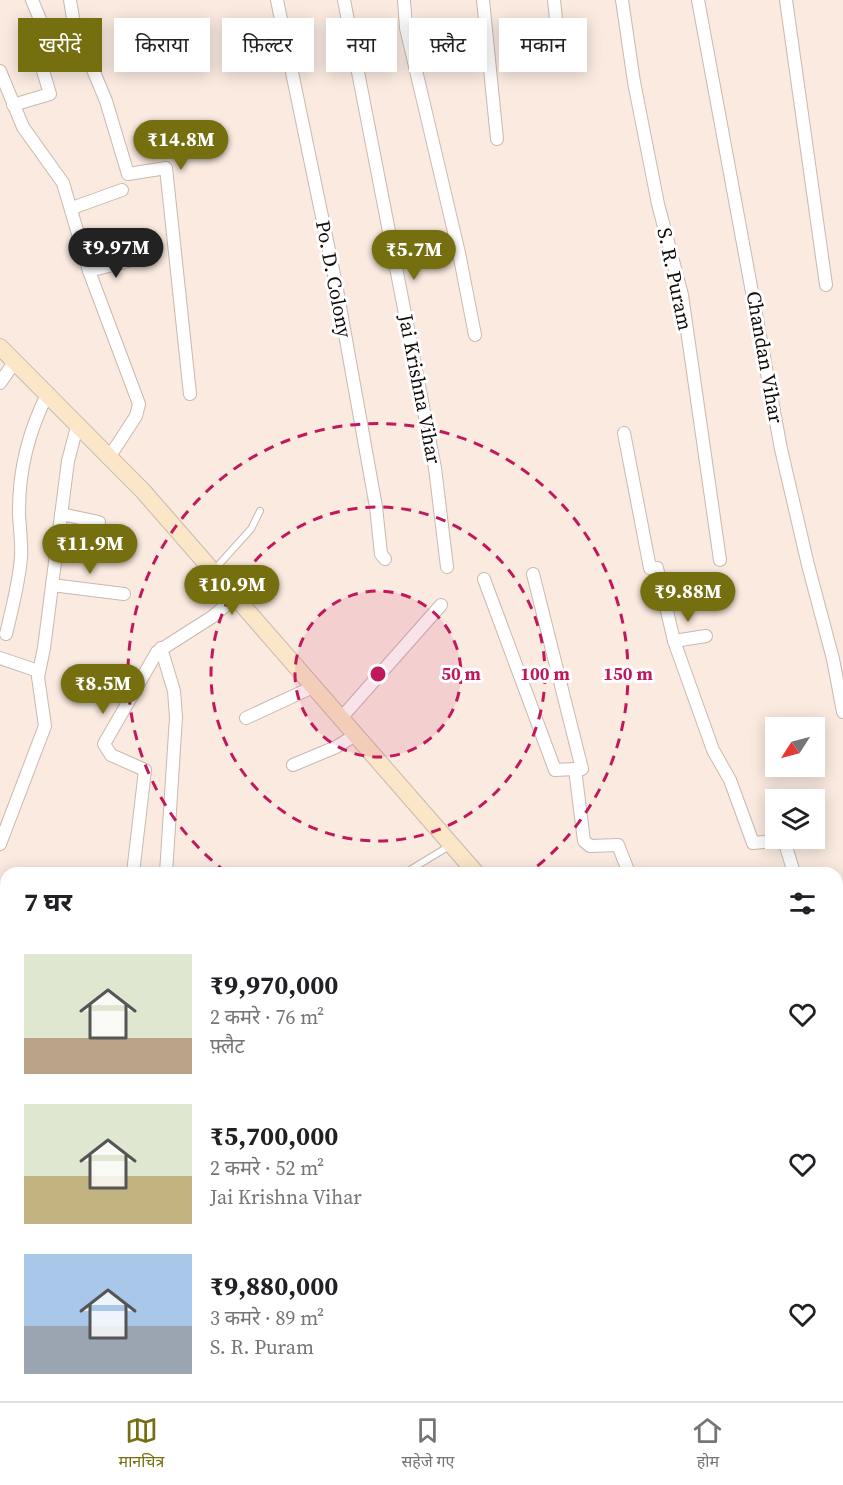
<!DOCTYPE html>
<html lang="hi">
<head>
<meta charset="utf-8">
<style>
  body { margin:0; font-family:"Source Serif 4","Noto Sans Devanagari",serif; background:#f6f6f6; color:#202124; height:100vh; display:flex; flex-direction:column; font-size:22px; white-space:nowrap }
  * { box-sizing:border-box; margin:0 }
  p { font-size:20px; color:#757577 }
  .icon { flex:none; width:33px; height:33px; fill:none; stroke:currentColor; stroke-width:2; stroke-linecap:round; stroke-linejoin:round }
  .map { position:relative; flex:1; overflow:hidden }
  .side { position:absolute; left:0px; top:867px; width:843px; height:534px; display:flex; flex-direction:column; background:#fff; border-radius:18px 18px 0 0; box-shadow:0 3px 15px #0003 }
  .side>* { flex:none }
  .hud { position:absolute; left:18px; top:18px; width:807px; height:54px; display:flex; gap:12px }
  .needle { width:39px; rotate:234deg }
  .tools { position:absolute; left:765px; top:717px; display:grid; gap:12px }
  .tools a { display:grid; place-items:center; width:60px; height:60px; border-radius:0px; background:#fff; box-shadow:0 3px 15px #0003; font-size:30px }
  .price { position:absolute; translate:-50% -51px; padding:0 14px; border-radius:21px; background:#766f10; color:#fff; font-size:20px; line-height:39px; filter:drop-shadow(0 2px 3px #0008) }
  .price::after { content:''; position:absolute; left:50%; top:36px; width:18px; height:14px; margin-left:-9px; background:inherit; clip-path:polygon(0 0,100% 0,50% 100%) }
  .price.active { background:#222; color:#fff }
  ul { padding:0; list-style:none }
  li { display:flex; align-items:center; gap:18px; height:150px; padding:0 24px }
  li span { display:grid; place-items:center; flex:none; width:168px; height:120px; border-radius:0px; color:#555 }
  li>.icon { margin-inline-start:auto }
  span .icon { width:72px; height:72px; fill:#fffc; stroke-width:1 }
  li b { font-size:26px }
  h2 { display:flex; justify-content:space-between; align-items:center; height:72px; padding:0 24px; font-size:26px }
  .pill { padding:0 21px; border-radius:0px; background:#fff; box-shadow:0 3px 15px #0003; font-size:21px; line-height:54px }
  .pill.active { background:#766f10; color:#fff }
  .tab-bar { display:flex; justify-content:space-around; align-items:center; height:84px; border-top:2px solid #e0e0e0; background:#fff; font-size:16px; color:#757577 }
  .tab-bar a { display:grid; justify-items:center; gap:3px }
  .tab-bar .active { color:#766f10 }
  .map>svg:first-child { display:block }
</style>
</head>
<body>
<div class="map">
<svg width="843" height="1401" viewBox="0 0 843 1401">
  <rect width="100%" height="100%" fill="#faeae0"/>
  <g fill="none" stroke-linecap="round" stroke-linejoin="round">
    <g stroke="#5ab8ca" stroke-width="3">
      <path d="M 0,952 L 6,954"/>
      <path d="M 472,1395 L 479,1401"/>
    </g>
    <defs>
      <g id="lane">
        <path d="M 214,570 L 251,529 L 260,511"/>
        <path d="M 405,873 L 451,845"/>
        <path d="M 50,1401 L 59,1395"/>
      </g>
      <g id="street">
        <path d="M 70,0 L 74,24 L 106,101 L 128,174 L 166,168 L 190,394"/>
        <path d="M 277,0 L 336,284 L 376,507 L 381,554 L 385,559"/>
        <path d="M 344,0 L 435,468 L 447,567"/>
        <path d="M 404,0 L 406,28 L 459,253 L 475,335"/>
        <path d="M 483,0 L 497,139"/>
        <path d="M 554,0 L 560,57"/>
        <path d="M 622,0 L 634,82 L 658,204 L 682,295 L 720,560"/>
        <path d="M 698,0 L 781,449 L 808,565 L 833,659 L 843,712"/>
        <path d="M 786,0 L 826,285"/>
        <path d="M 0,71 L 23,127 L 63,183 L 89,271 L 139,404 L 136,416 L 110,456"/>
        <path d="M 13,105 L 50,94 L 41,64 L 56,58 L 32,0"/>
        <path d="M 72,208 L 122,190"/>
        <path d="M 89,271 L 136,259"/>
        <path d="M 0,383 L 15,361"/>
        <path d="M 624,433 L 650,568 L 657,568 L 674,641 L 713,750 L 730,780 L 753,843 L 784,840 L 794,873"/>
        <path d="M 61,514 L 99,522"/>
        <path d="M 533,574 L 582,769 L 575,769 L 584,841 L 590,846 L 618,845 L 629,873"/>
        <path d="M 484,579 L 555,770 L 575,769"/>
        <path d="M 52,585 L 124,594"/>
        <path d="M 6,634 C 12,609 19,583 21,557 C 22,541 19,525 19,510 C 19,468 29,430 48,393"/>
        <path d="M 674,641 L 706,636"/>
        <path d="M 161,648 L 174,691 L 176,717 L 166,873"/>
        <path d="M 0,658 L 38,671"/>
        <path d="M 342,717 L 441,605"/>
        <path d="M 246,718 L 315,686"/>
        <path d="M 293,765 L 336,747 L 357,734"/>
        <path d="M 0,844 L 45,726 L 38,677 L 44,648 L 68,461 L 78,423"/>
        <path d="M 133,873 L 145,770 L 111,755 L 104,744 L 157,652 L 212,617 L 237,596"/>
        <path d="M 837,969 L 843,969"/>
        <path d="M 837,996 L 843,1053"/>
        <path d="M 0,1119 L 6,1124"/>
        <path d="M 837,1243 L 843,1242"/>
        <path d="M 837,1349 L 843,1347"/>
        <path d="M 235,1395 L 241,1401"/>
        <path d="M 260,1395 L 263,1401"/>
        <path d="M 373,1395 L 376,1401"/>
        <path d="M 523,1395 L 525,1401"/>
        <path d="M 575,1395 L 577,1401"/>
        <path d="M 626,1395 L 628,1401"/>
        <path d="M 675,1401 L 693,1395"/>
      </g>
      <g id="secondary">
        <path d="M 0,347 L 143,491 L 476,873"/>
        <path d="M 837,1301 L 843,1308"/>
      </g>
    </defs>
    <use href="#lane" stroke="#c8b9af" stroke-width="8"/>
    <use href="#street" stroke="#c8b9af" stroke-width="14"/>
    <use href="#secondary" stroke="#c8b9af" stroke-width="18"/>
    <use href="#lane" stroke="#fff" stroke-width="6"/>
    <use href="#street" stroke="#fff" stroke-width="12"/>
    <use href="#secondary" stroke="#fbe6c7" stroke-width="16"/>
  </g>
  <circle cx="378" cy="674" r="83" fill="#c2185b" fill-opacity=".12"/>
  <g fill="none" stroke="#c2185b" stroke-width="3" stroke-dasharray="10 8">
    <circle cx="378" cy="674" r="83"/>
    <circle cx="378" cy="674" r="167"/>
    <path d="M226 872A250 250 0 1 1 530 872"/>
  </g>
  <g text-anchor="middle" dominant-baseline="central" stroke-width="6" stroke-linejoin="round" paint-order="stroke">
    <g font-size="20" fill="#120d0a" stroke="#fff">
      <text transform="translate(334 279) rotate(79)">Po. D. Colony</text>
      <text transform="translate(675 279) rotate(78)">S. R. Puram</text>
      <text transform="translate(765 357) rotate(80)">Chandan Vihar</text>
      <text transform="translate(420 389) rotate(79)">Jai Krishna Vihar</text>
    </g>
  </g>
  <circle cx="378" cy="674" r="9" fill="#c2185b" stroke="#fff" stroke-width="3"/>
  <g font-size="18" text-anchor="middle" font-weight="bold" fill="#c2185b" stroke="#fff" stroke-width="6" stroke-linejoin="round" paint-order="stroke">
    <text x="461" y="680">50 m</text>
    <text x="545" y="680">100 m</text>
    <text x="628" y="680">150 m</text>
  </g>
</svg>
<div class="tools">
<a><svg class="needle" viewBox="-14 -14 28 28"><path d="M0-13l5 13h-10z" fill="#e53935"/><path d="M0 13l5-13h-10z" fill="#757577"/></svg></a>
<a><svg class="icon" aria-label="layers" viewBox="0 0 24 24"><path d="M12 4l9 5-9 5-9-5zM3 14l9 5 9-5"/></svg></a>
</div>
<b class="price" style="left:181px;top:171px">₹14.8M</b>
<b class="price active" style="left:116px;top:279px">₹9.97M</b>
<b class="price" style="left:414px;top:281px">₹5.7M</b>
<b class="price" style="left:90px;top:575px">₹11.9M</b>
<b class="price" style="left:232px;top:616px">₹10.9M</b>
<b class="price" style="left:688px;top:623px">₹9.88M</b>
<b class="price" style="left:103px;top:715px">₹8.5M</b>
<div class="hud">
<a class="pill active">खरीदें</a>
<a class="pill">किराया</a>
<a class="pill">फ़िल्टर</a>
<a class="pill">नया</a>
<a class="pill">फ़्लैट</a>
<a class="pill">मकान</a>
</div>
<section class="side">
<h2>7 घर<svg class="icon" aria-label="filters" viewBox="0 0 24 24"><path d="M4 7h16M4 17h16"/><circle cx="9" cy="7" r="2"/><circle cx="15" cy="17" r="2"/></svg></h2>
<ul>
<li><span style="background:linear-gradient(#dfe7d0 70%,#b9a48a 0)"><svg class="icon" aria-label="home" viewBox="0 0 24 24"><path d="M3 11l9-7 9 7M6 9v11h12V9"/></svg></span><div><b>₹9,970,000</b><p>2 कमरे · 76 m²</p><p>फ़्लैट</p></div><svg class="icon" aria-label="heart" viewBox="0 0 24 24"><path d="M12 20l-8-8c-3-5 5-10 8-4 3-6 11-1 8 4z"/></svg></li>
<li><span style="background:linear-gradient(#dfe7d0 60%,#c2b280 0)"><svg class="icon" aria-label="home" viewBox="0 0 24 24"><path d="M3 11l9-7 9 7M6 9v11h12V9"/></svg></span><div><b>₹5,700,000</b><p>2 कमरे · 52 m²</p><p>Jai Krishna Vihar</p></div><svg class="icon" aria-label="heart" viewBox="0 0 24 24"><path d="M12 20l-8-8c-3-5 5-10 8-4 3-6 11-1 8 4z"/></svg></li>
<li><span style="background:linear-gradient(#a9c7e8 60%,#9aa5b1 0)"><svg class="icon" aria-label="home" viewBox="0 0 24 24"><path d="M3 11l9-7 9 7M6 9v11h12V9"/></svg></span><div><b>₹9,880,000</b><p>3 कमरे · 89 m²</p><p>S. R. Puram</p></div><svg class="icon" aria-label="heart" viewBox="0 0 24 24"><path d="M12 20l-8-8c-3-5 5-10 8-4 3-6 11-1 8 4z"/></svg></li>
</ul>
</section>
</div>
<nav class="tab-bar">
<a class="active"><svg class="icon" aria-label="map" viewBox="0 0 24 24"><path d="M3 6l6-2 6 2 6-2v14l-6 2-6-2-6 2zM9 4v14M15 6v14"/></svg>मानचित्र</a>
<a><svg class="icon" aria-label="saved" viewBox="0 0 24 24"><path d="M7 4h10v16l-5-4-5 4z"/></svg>सहेजे गए</a>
<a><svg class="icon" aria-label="home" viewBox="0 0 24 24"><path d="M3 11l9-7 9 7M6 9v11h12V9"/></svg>होम</a>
</nav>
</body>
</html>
